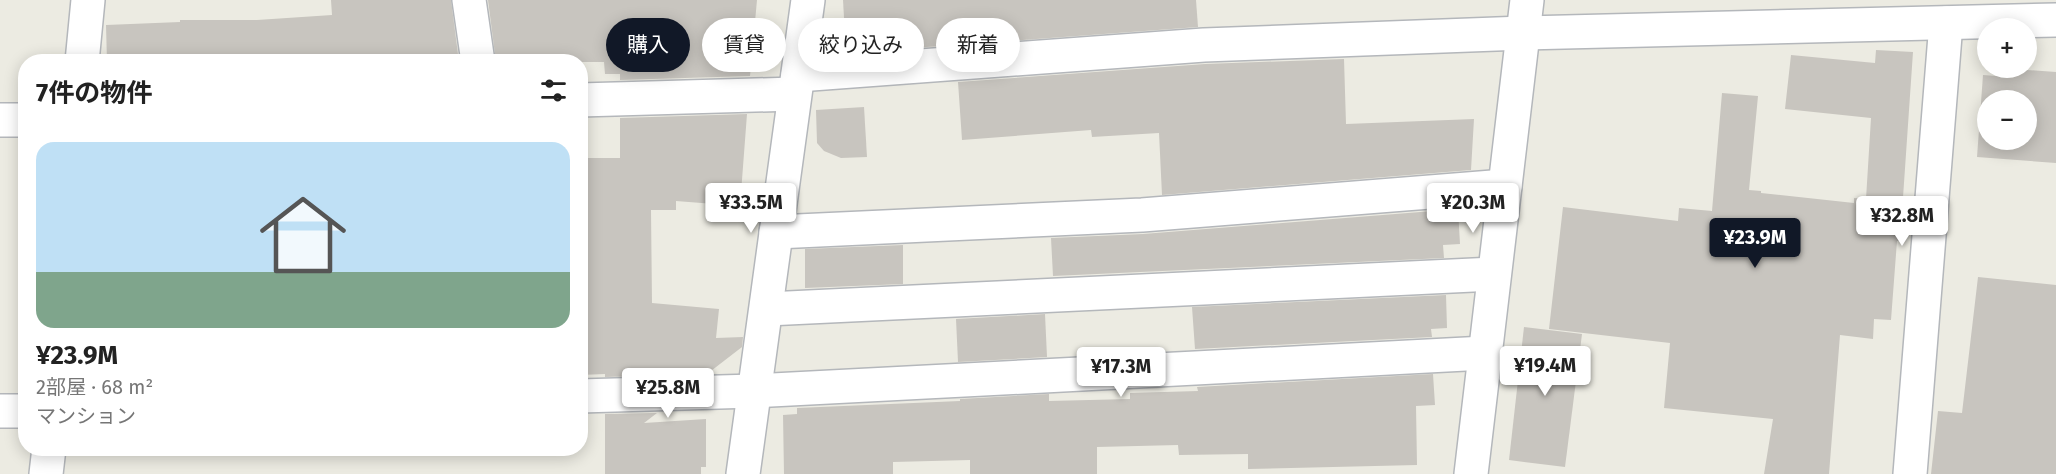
<!DOCTYPE html>
<html lang="ja">
<head>
<meta charset="utf-8">
<style>
  body { margin:0; font-family:"Fira Sans","Noto Sans JP",sans-serif; background:#f6f6f6; color:#222; height:100vh; display:flex; flex-direction:column; font-size:22px; white-space:nowrap }
  * { box-sizing:border-box; margin:0 }
  p { font-size:20px; color:#767676 }
  .icon { flex:none; width:33px; height:33px; fill:none; stroke:currentColor; stroke-width:2; stroke-linecap:round; stroke-linejoin:round }
  .map { position:relative; flex:1; overflow:hidden }
  .side { position:absolute; left:18px; top:54px; width:570px; height:402px; display:flex; flex-direction:column; background:#fff; border-radius:24px; box-shadow:0 3px 15px #0003 }
  .side>* { flex:none }
  .hud { position:absolute; left:606px; top:18px; width:570px; height:54px; display:flex; gap:12px }
  .tools { position:absolute; left:1977px; top:18px; display:grid; gap:12px }
  .tools a { display:grid; place-items:center; width:60px; height:60px; border-radius:50%; background:#fff; box-shadow:0 3px 15px #0003; font-size:30px }
  .price { position:absolute; translate:-50% -51px; padding:0 14px; border-radius:6px; background:#fff; color:#222; font-size:20px; line-height:39px; filter:drop-shadow(0 2px 3px #0008) }
  .price::after { content:''; position:absolute; left:50%; top:36px; width:18px; height:14px; margin-left:-9px; background:inherit; clip-path:polygon(0 0,100% 0,50% 100%) }
  .price.current { background:#111827; color:#fff }
  ul { padding:0; list-style:none }
  li { display:grid; align-content:center; gap:12px; height:318px; padding:0 18px }
  li+li { border-top:2px solid #e0e0e0 }
  li span { display:grid; place-items:center; height:186px; border-radius:18px; color:#555 }
  li>.icon { margin-inline-start:auto }
  span .icon { width:108px; height:108px; fill:#fffc; stroke-width:1 }
  li b { font-size:26px }
  h2 { display:flex; justify-content:space-between; align-items:center; height:72px; padding:0 18px; font-size:26px }
  .chip { padding:0 21px; border-radius:27px; background:#fff; box-shadow:0 3px 15px #0003; font-size:21px; line-height:54px }
  .chip.current { background:#111827; color:#fff }
  .map>svg:first-child { display:block }
</style>
</head>
<body>
<div class="map">
<svg width="2056" height="474" viewBox="0 0 2056 474">
  <rect width="100%" height="100%" fill="#ecebe2"/>
  <g fill="#c8c5bf" fill-rule="evenodd">
    <path d="M 331,0 L 451,0 L 459,62 L 438,62 L 437,58 L 388,62 L 107,62 L 106,25 L 180,22 L 180,20 L 257,20 L 332,15 Z"/>
    <path d="M 488,0 L 757,0 L 750,76 L 620,80 L 620,74 L 605,74 L 604,62 L 496,62 Z"/>
    <path d="M 843,0 L 1196,0 L 1198,27 L 846,53 Z"/>
    <path d="M 1876,50 L 1913,52 L 1900,241 L 1897,241 L 1891,320 L 1874,319 L 1873,339 L 1840,335 L 1829,474 L 1764,474 L 1773,419 L 1664,408 L 1670,343 L 1549,329 L 1563,207 L 1678,221 L 1679,208 L 1712,211 L 1722,93 L 1758,96 L 1749,190 L 1761,191 L 1761,193 L 1854,203 L 1854,198 L 1866,199 L 1871,118 L 1785,109 L 1791,55 L 1875,63 Z"/>
    <path d="M 1344,59 L 1346,124 L 1474,119 L 1471,170 L 1162,195 L 1159,133 L 1092,137 L 1091,130 L 962,140 L 958,82 L 1205,64 Z"/>
    <path d="M 1997,68 L 2056,72 L 2056,163 L 1977,157 L 1983,75 L 1996,76 ZM 1988,100 L 2026,100 L 2026,140 L 1988,140 Z"/>
    <path d="M 864,107 L 867,157 L 841,158 L 824,151 L 817,143 L 816,110 Z"/>
    <path d="M 747,114 L 740,206 L 676,201 L 676,210 L 651,210 L 652,303 L 719,309 L 716,338 L 743,337 L 742,347 L 707,374 L 605,377 L 605,374 L 580,375 L 580,158 L 620,158 L 620,118 Z"/>
    <path d="M 1458,209 L 1460,244 L 1443,245 L 1444,258 L 1053,276 L 1051,238 L 1143,234 Z"/>
    <path d="M 903,245 L 903,284 L 805,288 L 805,249 Z"/>
    <path d="M 1978,277 L 2056,285 L 2056,474 L 1931,474 L 1938,411 L 1962,413 Z"/>
    <path d="M 1446,295 L 1447,328 L 1431,329 L 1432,337 L 1195,349 L 1192,307 Z"/>
    <path d="M 1045,314 L 1047,357 L 958,362 L 956,319 Z"/>
    <path d="M 1524,327 L 1582,334 L 1565,467 L 1509,460 Z"/>
    <path d="M 1433,374 L 1435,405 L 1416,406 L 1417,465 L 1248,469 L 1248,454 L 1179,455 L 1178,445 L 1097,447 L 1097,474 L 970,474 L 970,460 L 893,462 L 893,474 L 784,474 L 783,415 L 797,414 L 797,408 L 960,401 L 960,399 L 1049,394 L 1049,401 L 1130,399 L 1130,393 L 1198,391 L 1197,387 Z"/>
    <path d="M 657,413 L 644,423 L 706,419 L 706,467 L 701,467 L 701,474 L 605,474 L 605,414 Z"/>
  </g>
  <g fill="none" stroke-linecap="round" stroke-linejoin="round">
    <defs>
      <g id="minor">
        <path d="M 469,0 L 478,62"/>
        <path d="M 82,62 L 88,0"/>
        <path d="M 798,75 L 1204,45 L 1523,33 L 2056,20"/>
        <path d="M 580,100 L 794,94"/>
        <path d="M 0,120 L 26,120"/>
        <path d="M 776,232 L 1142,215 L 1505,186"/>
        <path d="M 767,309 L 1494,274"/>
        <path d="M 580,396 L 754,391 L 1485,353"/>
        <path d="M 0,411 L 26,411"/>
        <path d="M 46,474 L 49,448"/>
        <path d="M 743,474 L 808,0"/>
        <path d="M 1471,474 L 1527,0"/>
        <path d="M 1910,474 L 1946,23"/>
      </g>
    </defs>
    <use href="#minor" stroke="#b4b7bb" stroke-width="36"/>
    <use href="#minor" stroke="#fff" stroke-width="33"/>
  </g>
</svg>
<div class="tools">
<a>+</a>
<a>−</a>
</div>
<b class="price" style="left:751px;top:234px">¥33.5M</b>
<b class="price" style="left:1473px;top:234px">¥20.3M</b>
<b class="price" style="left:1902px;top:247px">¥32.8M</b>
<b class="price current" style="left:1755px;top:269px">¥23.9M</b>
<b class="price" style="left:1545px;top:397px">¥19.4M</b>
<b class="price" style="left:1121px;top:398px">¥17.3M</b>
<b class="price" style="left:668px;top:419px">¥25.8M</b>
<div class="hud">
<a class="chip current">購入</a>
<a class="chip">賃貸</a>
<a class="chip">絞り込み</a>
<a class="chip">新着</a>
</div>
<section class="side">
<h2>7件の物件<svg class="icon" aria-label="filters" viewBox="0 0 24 24"><path d="M4 7h16M4 17h16"/><circle cx="9" cy="7" r="2"/><circle cx="15" cy="17" r="2"/></svg></h2>
<ul>
<li><span style="background:linear-gradient(#bfe0f5 70%,#7fa58c 0)"><svg class="icon" aria-label="home" viewBox="0 0 24 24"><path d="M3 11l9-7 9 7M6 9v11h12V9"/></svg></span><div><b>¥23.9M</b><p>2部屋 · 68 m²</p><p>マンション</p></div></li>
</ul>
</section>
</div>
</body>
</html>
